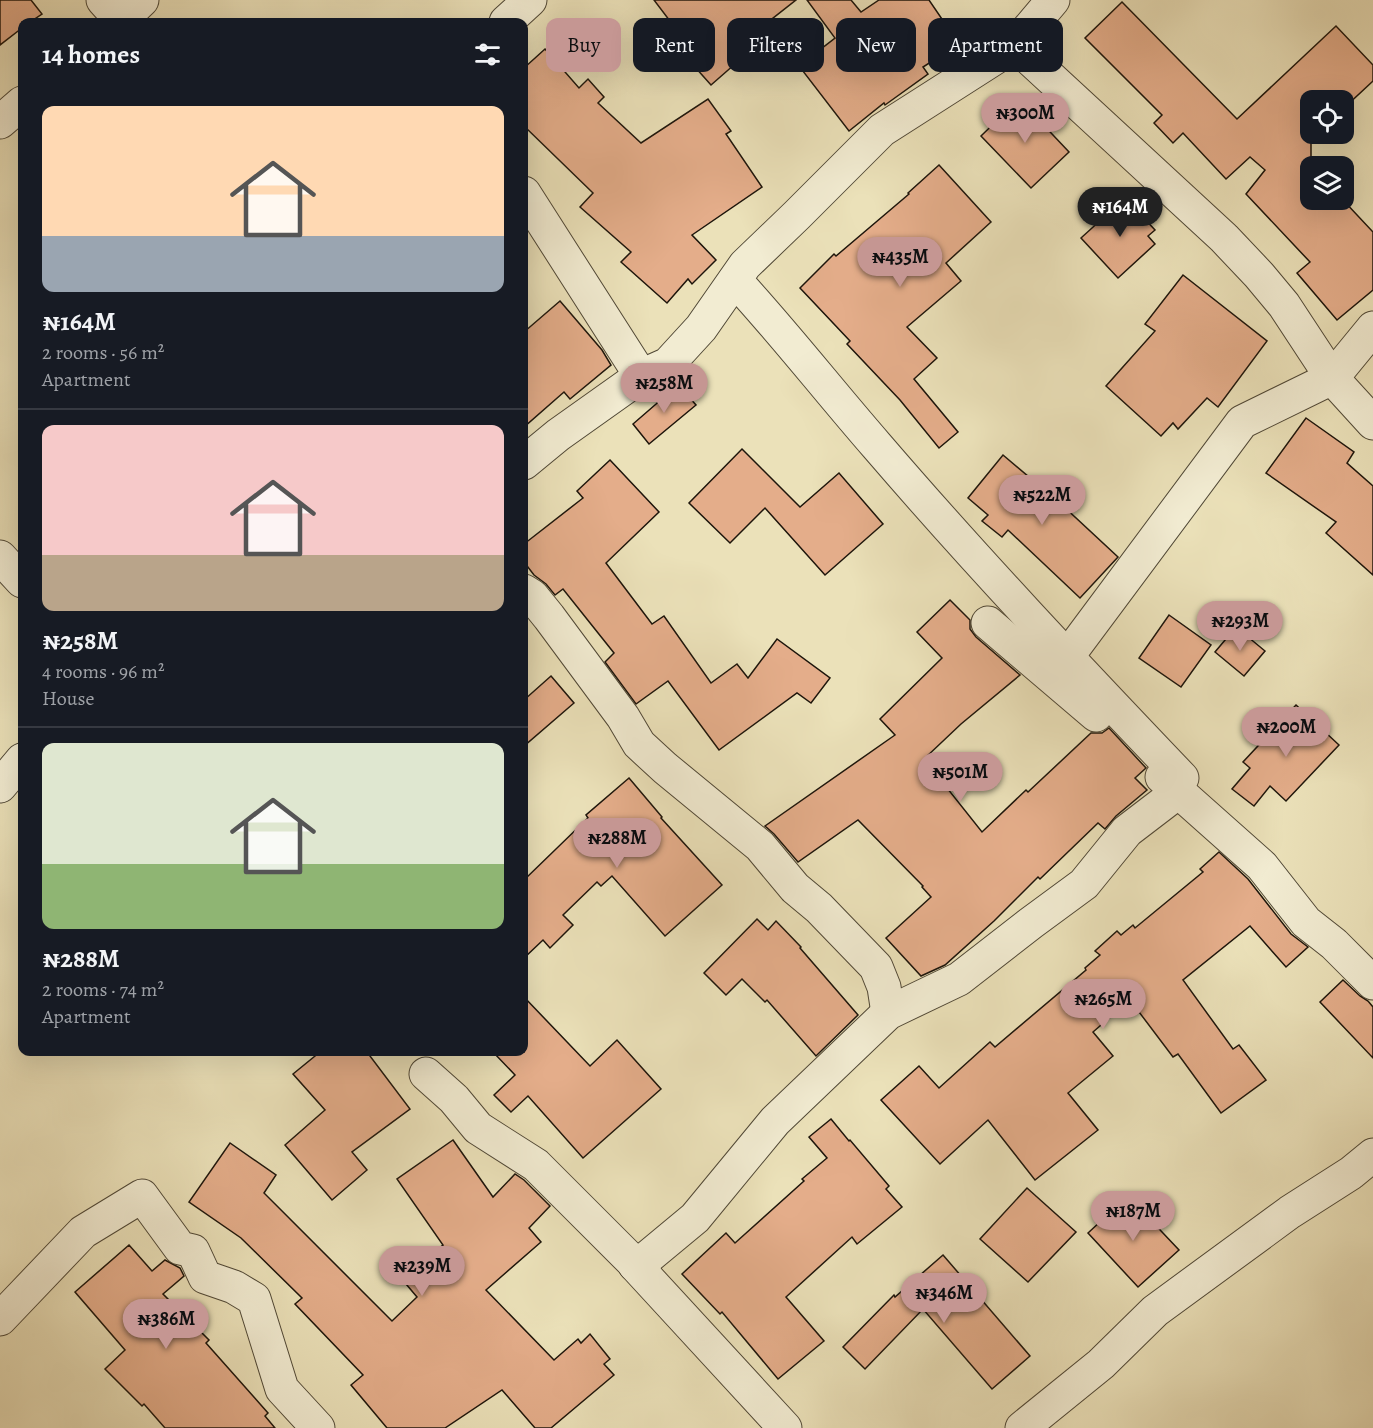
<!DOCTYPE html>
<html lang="en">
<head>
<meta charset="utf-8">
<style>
  body { margin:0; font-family:Alegreya,serif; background:#20242c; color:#f1f3f6; height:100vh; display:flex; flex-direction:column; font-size:22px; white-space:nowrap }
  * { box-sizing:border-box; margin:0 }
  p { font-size:20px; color:#9ea1a6 }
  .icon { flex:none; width:33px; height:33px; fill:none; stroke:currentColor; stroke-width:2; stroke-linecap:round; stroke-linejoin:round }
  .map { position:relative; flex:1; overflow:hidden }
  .panel { position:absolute; left:18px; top:18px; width:510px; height:1038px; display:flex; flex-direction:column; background:#171b24; border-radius:12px; box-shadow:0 6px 24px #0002 }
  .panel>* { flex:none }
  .top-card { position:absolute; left:546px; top:18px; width:570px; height:54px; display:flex; gap:12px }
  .buttons { position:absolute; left:1300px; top:90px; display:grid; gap:12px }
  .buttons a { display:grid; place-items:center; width:54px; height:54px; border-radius:12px; background:#171b24; box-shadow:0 6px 24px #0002; font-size:30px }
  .price { position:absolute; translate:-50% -51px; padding:0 14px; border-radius:21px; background:#c59692; color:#111; font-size:20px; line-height:39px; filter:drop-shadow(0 2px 3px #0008) }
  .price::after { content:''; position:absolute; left:50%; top:36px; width:18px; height:14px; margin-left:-9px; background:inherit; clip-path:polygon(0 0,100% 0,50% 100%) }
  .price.on { background:#222; color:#fff }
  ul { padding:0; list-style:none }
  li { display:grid; align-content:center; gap:12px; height:318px; padding:0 24px }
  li+li { border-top:2px solid #363941 }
  li span { display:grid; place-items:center; height:186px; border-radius:12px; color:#555 }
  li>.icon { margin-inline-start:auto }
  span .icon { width:108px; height:108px; fill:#fffc; stroke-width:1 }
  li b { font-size:26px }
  h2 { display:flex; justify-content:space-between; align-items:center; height:72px; padding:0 24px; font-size:26px }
  .chip { padding:0 21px; border-radius:12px; background:#171b24; box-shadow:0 6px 24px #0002; font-size:21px; line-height:54px }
  .chip.on { background:#c59692; color:#111 }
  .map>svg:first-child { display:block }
</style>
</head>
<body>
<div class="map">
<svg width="1373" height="1428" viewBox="0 0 1373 1428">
  <rect width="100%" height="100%" fill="#ebe1b9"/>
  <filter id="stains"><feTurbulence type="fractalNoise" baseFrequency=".00333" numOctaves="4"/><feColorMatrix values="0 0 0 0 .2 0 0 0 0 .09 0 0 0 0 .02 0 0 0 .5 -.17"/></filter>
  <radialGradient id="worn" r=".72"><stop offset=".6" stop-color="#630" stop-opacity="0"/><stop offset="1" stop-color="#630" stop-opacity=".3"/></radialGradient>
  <g fill="#e4ad8a" stroke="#1d150b" stroke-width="1.5">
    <path d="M 0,0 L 31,0 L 42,14 L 30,22 L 22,22 L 22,28 L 0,45 Z"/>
    <path d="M 654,0 L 796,0 L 735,48 L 743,57 L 711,85 L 695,67 L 701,62 Z"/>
    <path d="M 807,0 L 851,0 L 861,12 L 879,0 L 929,0 L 959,44 L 923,67 L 928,74 L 885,105 L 884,103 L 849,131 L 799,66 L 835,38 Z"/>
    <path d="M 1122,2 L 1237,119 L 1336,26 L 1373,65 L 1373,81 L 1344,108 L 1344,100 L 1311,100 L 1311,134 L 1317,134 L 1311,140 L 1311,200 L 1343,200 L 1373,232 L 1373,290 L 1337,320 L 1297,273 L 1310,262 L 1246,194 L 1265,170 L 1250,157 L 1226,179 L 1183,133 L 1173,143 L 1154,123 L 1162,115 L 1085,38 Z"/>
    <path d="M 545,49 L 579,88 L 588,79 L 604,97 L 598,103 L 641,143 L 708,99 L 731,131 L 726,134 L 762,187 L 692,235 L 716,260 L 692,284 L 688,279 L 667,303 L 621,262 L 631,252 L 580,207 L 593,193 L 524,126 L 524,68 Z"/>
    <path d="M 1019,99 L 1069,152 L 1031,188 L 981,136 Z"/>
    <path d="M 939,165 L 991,222 L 946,263 L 961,281 L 907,327 L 937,358 L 914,379 L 958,432 L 939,448 L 900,400 L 847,344 L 850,341 L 800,288 L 834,254 L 836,256 L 909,194 L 908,193 Z"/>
    <path d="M 1125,198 L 1155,230 L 1148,236 L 1155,244 L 1118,278 L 1081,238 Z"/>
    <path d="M 1183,275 L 1267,341 L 1218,407 L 1207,398 L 1178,429 L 1173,423 L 1161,436 L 1106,386 L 1155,331 L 1145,324 Z"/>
    <path d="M 560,301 L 602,350 L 611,365 L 570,399 L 564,392 L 524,427 L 524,332 Z"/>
    <path d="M 678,385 L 696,405 L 649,444 L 633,424 Z"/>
    <path d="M 1306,418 L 1354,452 L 1347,463 L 1373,486 L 1373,575 L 1326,533 L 1336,522 L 1266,473 Z"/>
    <path d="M 742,449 L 800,507 L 839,473 L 883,524 L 825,575 L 765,508 L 730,543 L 689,503 Z"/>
    <path d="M 1003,455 L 1061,504 L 1118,557 L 1080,598 L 1008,530 L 1002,537 L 982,521 L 988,515 L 968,498 Z"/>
    <path d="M 610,460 L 659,512 L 606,563 L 652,624 L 664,616 L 711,683 L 737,664 L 748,678 L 777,639 L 830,678 L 811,703 L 797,693 L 719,750 L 668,681 L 636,704 L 605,662 L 614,653 L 563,589 L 555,595 L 546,584 L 534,575 L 524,562 L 524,544 L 583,498 L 577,491 Z"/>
    <path d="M 950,600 L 970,620 L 970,629 L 976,637 L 1020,675 L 961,724 L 924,759 L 982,832 L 1026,790 L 1028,792 L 1091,733 L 1102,733 L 1109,728 L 1146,768 L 1135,778 L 1147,790 L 1116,816 L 1105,829 L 1098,823 L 1040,879 L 1038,877 L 994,921 L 945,965 L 921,976 L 886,938 L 931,897 L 922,887 L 923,886 L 858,820 L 798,862 L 774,834 L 765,826 L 895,735 L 880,719 L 942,658 L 917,632 Z"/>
    <path d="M 1169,615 L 1211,645 L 1181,687 L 1139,658 Z"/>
    <path d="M 1236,627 L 1265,651 L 1244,676 L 1215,652 Z"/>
    <path d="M 551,676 L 574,703 L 524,746 L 524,700 Z"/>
    <path d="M 1296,705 L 1339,745 L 1286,801 L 1270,786 L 1254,806 L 1232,789 L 1250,768 L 1243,762 Z"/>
    <path d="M 629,778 L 662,817 L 661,818 L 722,885 L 665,936 L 612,876 L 601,886 L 597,882 L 563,915 L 573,925 L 550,948 L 543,940 L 524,958 L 524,880 L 588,818 L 586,815 Z"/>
    <path d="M 1219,852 L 1248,879 L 1291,934 L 1308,947 L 1286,967 L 1250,926 L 1183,980 L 1233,1049 L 1239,1045 L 1266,1080 L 1221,1113 L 1178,1054 L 1173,1057 L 1130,1000 L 1093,1032 L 1113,1056 L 1068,1093 L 1098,1130 L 1035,1180 L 988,1120 L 940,1164 L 881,1100 L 919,1066 L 939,1088 L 990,1042 L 995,1047 L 1086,970 L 1085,968 L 1100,955 L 1095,951 L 1117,931 L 1121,935 L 1133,925 L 1135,928 L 1203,872 L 1200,869 Z"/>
    <path d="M 757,919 L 768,930 L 776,921 L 801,947 L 800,948 L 858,1015 L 816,1056 L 767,1000 L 765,1002 L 742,979 L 726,995 L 704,973 Z"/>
    <path d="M 1343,980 L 1360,996 L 1368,1001 L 1373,1007 L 1373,1058 L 1320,1002 Z"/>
    <path d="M 524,997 L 590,1066 L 617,1040 L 661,1089 L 583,1158 L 528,1096 L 511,1112 L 494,1095 L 515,1075 L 493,1052 L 524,1052 Z"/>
    <path d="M 320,1052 L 367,1052 L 410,1109 L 352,1152 L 367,1170 L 332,1200 L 285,1145 L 325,1110 L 293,1074 Z"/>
    <path d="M 831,1119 L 849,1141 L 850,1140 L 889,1186 L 886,1189 L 902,1207 L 857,1244 L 852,1237 L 786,1297 L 824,1341 L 778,1379 L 722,1312 L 720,1314 L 682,1274 L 726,1233 L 735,1243 L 804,1181 L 802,1179 L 827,1158 L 809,1137 Z"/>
    <path d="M 453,1140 L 493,1197 L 515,1174 L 524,1180 L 550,1206 L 529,1228 L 541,1242 L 486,1290 L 554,1360 L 578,1339 L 581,1343 L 590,1334 L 610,1359 L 604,1364 L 614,1375 L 551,1428 L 535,1428 L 502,1390 L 445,1428 L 387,1428 L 351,1385 L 363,1375 L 295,1304 L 302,1298 L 241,1238 L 189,1202 L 230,1143 L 276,1175 L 264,1193 L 392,1321 L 417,1297 L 401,1278 L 443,1245 L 397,1179 Z"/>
    <path d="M 1027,1188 L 1076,1232 L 1028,1282 L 980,1239 Z"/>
    <path d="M 1128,1196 L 1179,1250 L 1138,1287 L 1088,1233 Z"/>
    <path d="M 129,1245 L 152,1271 L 165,1260 L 180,1268 L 184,1276 L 163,1294 L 209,1340 L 206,1343 L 268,1413 L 265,1416 L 275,1428 L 165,1428 L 144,1404 L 142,1406 L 105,1369 L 125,1350 L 75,1292 Z"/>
    <path d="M 943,1255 L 1030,1356 L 992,1389 L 923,1309 L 865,1369 L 843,1347 L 894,1295 L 895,1297 Z"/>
  </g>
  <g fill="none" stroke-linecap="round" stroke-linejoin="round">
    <defs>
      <g id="minor">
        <path d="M 103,0 L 121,20"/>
        <path d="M 119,22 L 142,0"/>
        <path d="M 506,22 L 530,0"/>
        <path d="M 1015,45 L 1224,238 L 1259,275 L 1284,305 L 1332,378 L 1373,423"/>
        <path d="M 0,122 L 22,103"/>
        <path d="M 524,193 L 641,376"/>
        <path d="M 735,280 C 784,333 829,391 877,446 C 975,560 1078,669 1182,778"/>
        <path d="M 524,463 L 558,435 L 641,376 L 668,364 L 701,328 L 745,265 L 797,215 L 882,130 L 1015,45 L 1053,0"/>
        <path d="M 0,557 L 22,581"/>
        <path d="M 524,591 L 532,596 L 549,617 L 623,717 L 639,744 L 665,768 L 760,846 L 795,888 L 819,908 L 876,967 L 884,987 L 888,1013"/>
        <path d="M 988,623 L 1096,715"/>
        <path d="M 1067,657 L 1242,422 L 1332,378 L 1373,328"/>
        <path d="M 1162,777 L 1262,866 L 1306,922 L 1334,944 L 1373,983"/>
        <path d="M 0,786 L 22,760"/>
        <path d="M 426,1074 L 454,1099 L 478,1128 L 536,1165 L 645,1274 L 639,1268"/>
        <path d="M 635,1265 L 642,1262 L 695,1218 L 775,1121 L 888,1013 L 959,979 L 1031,923 L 1084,884 L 1127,831 L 1178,792"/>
        <path d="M 635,1265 L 785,1428"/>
        <path d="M 0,1319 L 83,1232 L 142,1196 L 180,1248 L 193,1251 L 205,1277 L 234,1287 L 254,1299 L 282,1389 L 318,1428"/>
        <path d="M 1022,1428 L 1101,1364 L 1155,1311 L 1290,1212 L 1351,1173 L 1373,1155"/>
      </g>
    </defs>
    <use href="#minor" stroke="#504836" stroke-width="35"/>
    <use href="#minor" stroke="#f2ecd2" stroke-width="33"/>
  </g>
  <rect width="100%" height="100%" filter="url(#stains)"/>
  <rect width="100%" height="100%" fill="url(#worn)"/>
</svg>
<div class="buttons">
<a><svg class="icon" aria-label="locate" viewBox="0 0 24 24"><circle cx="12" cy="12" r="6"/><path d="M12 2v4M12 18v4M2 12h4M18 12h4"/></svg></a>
<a><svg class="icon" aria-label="layers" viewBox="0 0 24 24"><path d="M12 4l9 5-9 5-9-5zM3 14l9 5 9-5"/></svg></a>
</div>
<b class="price" style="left:1025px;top:144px">₦300M</b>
<b class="price on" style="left:1120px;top:238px">₦164M</b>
<b class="price" style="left:900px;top:288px">₦435M</b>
<b class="price" style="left:664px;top:414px">₦258M</b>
<b class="price" style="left:1042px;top:526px">₦522M</b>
<b class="price" style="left:1240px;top:652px">₦293M</b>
<b class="price" style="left:1286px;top:758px">₦200M</b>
<b class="price" style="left:960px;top:803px">₦501M</b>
<b class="price" style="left:617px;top:869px">₦288M</b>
<b class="price" style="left:1103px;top:1030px">₦265M</b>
<b class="price" style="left:1133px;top:1242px">₦187M</b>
<b class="price" style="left:422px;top:1297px">₦239M</b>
<b class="price" style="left:944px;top:1324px">₦346M</b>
<b class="price" style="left:166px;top:1350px">₦386M</b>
<div class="top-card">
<a class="chip on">Buy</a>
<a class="chip">Rent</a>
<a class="chip">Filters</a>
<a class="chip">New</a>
<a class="chip">Apartment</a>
</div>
<section class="panel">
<h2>14 homes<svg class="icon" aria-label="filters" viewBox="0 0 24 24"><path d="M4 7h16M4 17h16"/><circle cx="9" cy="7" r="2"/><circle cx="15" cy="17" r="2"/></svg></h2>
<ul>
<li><span style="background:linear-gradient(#ffd9b3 70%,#9aa5b1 0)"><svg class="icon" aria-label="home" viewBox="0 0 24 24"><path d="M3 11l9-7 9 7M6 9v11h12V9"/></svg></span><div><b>₦164M</b><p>2 rooms · 56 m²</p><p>Apartment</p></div></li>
<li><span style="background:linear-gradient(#f6c9c9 70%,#b9a48a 0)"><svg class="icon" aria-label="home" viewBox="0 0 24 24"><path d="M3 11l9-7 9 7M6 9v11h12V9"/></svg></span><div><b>₦258M</b><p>4 rooms · 96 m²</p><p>House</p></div></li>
<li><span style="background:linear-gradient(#dfe7d0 65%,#8fb573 0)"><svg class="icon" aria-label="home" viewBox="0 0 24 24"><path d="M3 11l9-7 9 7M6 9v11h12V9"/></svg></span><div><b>₦288M</b><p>2 rooms · 74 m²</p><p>Apartment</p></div></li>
</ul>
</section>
</div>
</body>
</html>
